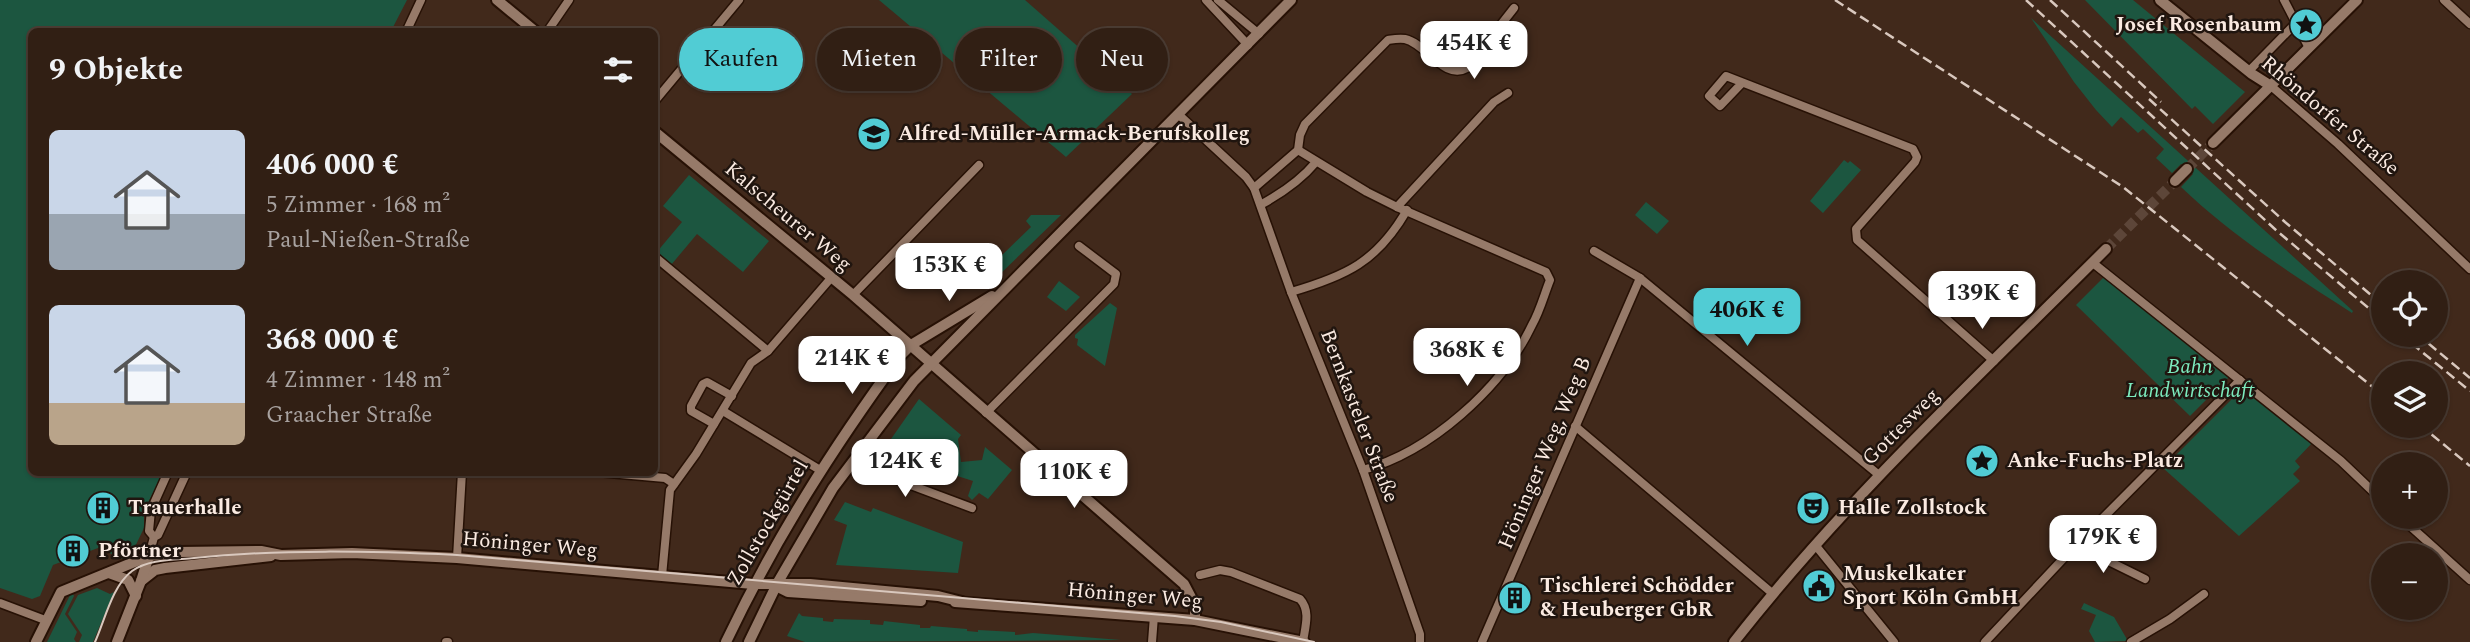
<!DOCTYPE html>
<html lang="de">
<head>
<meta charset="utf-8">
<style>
  body { margin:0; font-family:Spectral,serif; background:#3d2c22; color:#f1f3f6; height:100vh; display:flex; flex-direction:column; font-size:26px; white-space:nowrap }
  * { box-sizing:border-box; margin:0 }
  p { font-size:23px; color:#a8a2a0 }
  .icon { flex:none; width:38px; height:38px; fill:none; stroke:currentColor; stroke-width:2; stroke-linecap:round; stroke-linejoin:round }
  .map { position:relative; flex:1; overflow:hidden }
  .side { position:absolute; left:28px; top:28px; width:630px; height:448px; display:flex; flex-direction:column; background:#311f14; border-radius:10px; box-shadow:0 2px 5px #0004,0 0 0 2px #4c3d34 }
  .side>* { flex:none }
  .top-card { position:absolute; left:679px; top:28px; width:665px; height:63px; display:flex; gap:14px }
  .tools { position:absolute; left:2371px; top:270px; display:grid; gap:14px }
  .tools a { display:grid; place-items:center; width:77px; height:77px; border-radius:50%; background:#311f14; box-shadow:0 2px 5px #0004,0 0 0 2px #4c3d34; font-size:35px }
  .price { position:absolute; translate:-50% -60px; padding:0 16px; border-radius:14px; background:#fff; color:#222; font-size:23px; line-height:46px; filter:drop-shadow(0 2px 4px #0008) }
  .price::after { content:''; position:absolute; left:50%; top:42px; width:21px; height:16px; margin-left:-10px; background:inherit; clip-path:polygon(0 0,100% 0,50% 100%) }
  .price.on { background:#51ccd4; color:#111 }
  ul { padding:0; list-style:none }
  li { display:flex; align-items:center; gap:21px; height:175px; padding:0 21px }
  li span { display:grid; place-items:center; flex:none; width:196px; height:140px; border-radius:10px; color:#555 }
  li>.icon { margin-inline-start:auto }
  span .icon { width:84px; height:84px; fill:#fffc; stroke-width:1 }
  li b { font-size:30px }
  h2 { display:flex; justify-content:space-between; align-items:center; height:84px; padding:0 21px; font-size:30px }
  .tag { padding:0 24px; border-radius:32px; background:#311f14; box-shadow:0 2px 5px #0004,0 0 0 2px #4c3d34; font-size:24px; line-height:63px }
  .tag.on { background:#51ccd4; color:#111 }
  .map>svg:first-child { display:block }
</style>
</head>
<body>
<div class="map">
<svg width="2470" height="642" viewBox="0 0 2470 642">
  <rect width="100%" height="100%" fill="#41291b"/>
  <g fill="#1c5640">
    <path d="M 0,0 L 407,0 L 391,31 L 32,32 L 32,472 L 163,473 L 144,511 L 144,528 L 131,555 L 123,559 L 98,548 L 53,565 L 40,596 L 32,599 L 0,588 Z"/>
    <path d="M 879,0 L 1025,0 L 1132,94 L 1066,157 Z"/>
    <path d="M 2085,0 L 2133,0 L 2245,92 L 2213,124 L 2195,106 L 2192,109 Z"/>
    <path d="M 2031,18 L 2353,311 L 2352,313 C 2293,275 2232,236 2181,187 L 2193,174 L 2181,164 L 2172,173 L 2156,158 L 2164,149 L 2143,129 L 2138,133 L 2121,117 L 2112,127 L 2096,110 L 2074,82 Z"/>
    <path d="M 1844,160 L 1848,163 L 1850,161 L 1861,170 L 1823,213 L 1810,201 Z"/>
    <path d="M 689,175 L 769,241 L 743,272 L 697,234 L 671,265 L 656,253 L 682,222 L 663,206 Z"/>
    <path d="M 1646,202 L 1669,221 L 1657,234 L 1635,215 Z"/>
    <path d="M 1031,215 L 1061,215 L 996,278 L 995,259 L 999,258 L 1031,227 L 1026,221 Z"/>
    <path d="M 2104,277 L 2229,377 L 2190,416 L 2076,305 Z"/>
    <path d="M 1059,281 L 1080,297 L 1066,311 L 1047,297 Z"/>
    <path d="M 1110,303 L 1117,308 L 1105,366 L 1077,345 L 1078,339 L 1075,338 L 1075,335 Z"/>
    <path d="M 2243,388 L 2312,443 L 2295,461 L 2300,467 L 2293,474 L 2300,481 L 2239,536 L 2163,468 Z"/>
    <path d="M 919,399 L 961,435 L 958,439 L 961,462 L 982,460 L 985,447 L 1012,470 L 988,499 L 979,493 L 972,500 L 968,496 L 973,481 L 942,471 L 941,467 L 939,469 L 918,461 L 916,458 L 915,460 L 884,449 Z"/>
    <path d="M 845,502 L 871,512 L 873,508 L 963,542 L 958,573 L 836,565 L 847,525 L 834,520 Z"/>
    <path d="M 97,588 L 110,594 L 114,592 L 93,642 L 79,642 L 82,635 L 68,614 L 78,595 Z"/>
    <path d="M 72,591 L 74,596 L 65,614 L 77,632 L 74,639 L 76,642 L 47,642 Z"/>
    <path d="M 2084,603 L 2114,617 L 2128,641 L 2095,642 L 2089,631 L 2096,615 L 2081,609 Z"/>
    <path d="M 799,613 L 802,616 L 823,618 L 823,621 L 833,622 L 834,619 L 866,620 L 870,620 L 870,624 L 883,625 L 884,621 L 920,625 L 920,628 L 930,628 L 931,626 L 967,629 L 967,631 L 978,632 L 978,630 L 1015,632 L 1015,635 L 1033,633 L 1121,640 L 805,642 L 787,636 Z"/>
  </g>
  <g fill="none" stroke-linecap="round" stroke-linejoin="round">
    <g stroke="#5d4639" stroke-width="10" stroke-dasharray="10 5" stroke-linecap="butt">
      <path d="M 2187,169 L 2213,143"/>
      <path d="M 2106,249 L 2175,181"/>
    </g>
    <defs>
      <g id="street">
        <path d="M 1206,0 L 1248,45"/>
        <path d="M 1218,0 L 1259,34"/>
        <path d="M 2284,0 L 2309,48"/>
        <path d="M 2444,0 L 2470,24"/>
        <path d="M 406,32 L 421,0"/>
        <path d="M 547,32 L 569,0"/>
        <path d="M 2249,71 L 2295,24"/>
        <path d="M 1742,83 L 1720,106 L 1709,96 L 1726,76 L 1913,149 L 1917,157 L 1915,162 L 1856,229 L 1857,240 L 1994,361"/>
        <path d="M 2271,86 L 2338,144 L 2470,269"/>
        <path d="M 654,102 L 739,0"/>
        <path d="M 1178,114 L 1246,177 L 1254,188 L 1291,292 L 1363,470 L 1420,634 L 1420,642"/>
        <path d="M 1298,150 L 1367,192 L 1397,207 L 1546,272 L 1550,280 C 1544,295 1540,311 1532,325 C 1502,388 1430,452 1363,470"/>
        <path d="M 1254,188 L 1298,150 L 1300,135 L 1305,124 L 1388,40 C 1394,39 1399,38 1405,39 C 1427,44 1444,81 1467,68 L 1514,8"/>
        <path d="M 1262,204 C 1282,193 1301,180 1316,162"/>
        <path d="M 1397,207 L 1494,102 L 1508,93"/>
        <path d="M 1594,251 L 1640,278 L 1879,475"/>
        <path d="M 654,256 L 768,351"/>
        <path d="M 2093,263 L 2341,461 L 2384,502"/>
        <path d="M 1291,292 C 1346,276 1377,262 1407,210"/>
        <path d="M 853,295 L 979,165"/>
        <path d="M 723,411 L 820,470"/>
        <path d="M 986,413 L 1114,284 L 1116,274 L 1079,246"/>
        <path d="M 714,424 L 691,411 L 691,406 L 703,384 L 707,382 L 732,396"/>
        <path d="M 1575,426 L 1772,593"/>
        <path d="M 852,463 L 972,508"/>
        <path d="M 598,472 L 665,478 L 674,484"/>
        <path d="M 2399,516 L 2470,580"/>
        <path d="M 154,537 L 149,531 L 151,510 L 168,472"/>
        <path d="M 2076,545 L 2145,579"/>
        <path d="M 1816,546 L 1894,642"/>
        <path d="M 149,556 L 154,537 L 158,535 L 187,472"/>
        <path d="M 457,558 L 462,472"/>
        <path d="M 1200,575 L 1220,570 L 1231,572 L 1300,599 C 1311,611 1305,627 1303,642"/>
        <path d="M 662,576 L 670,490 L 696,454 L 751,363 L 768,351 L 831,278"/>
        <path d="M 0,603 L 45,620"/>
        <path d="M 446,642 L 448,642"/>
        <path d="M 1152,642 L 1154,616"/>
        <path d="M 1482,642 L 1640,278"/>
        <path d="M 1985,642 L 2076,545 L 2240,380"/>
        <path d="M 2131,642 L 2170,619 L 2204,594"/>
      </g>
      <g id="secondary">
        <path d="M 497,0 L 536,32"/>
        <path d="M 2160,0 L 2252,74 L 2271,86"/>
        <path d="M 654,131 L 853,295 L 1184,584 L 1195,605 L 1195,620"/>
        <path d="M 2213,143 L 2357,0"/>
        <path d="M 2175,181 L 2187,169"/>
        <path d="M 109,573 L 128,580 L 136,596"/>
        <path d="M 141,581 L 155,570 L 165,568 L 271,556"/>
        <path d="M 776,586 L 788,592 L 921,601"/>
        <path d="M 955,602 L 1195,620 L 1304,642"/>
        <path d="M 36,642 L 61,592 L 149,556 L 179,552 L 261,551 L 281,555 L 352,553 L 457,558 L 753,584 L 810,584 L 938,596 L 962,602"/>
        <path d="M 117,642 L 141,581 L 149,556"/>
        <path d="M 726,642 C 775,539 832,449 900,356 L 911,345 L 992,296"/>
        <path d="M 749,642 L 778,582 L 833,488 L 914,381 L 1291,0"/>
        <path d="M 1734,642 C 1845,500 1979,376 2106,249"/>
      </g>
    </defs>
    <use href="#street" stroke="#271105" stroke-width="11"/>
    <use href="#secondary" stroke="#271105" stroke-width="14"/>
    <use href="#street" stroke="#967a69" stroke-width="8"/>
    <use href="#secondary" stroke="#967a69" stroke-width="10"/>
    <path stroke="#d9c8be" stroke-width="2" d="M 95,642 C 105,620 112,586 132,571 C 149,559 174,560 194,558 C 282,549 369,551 457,555 L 1175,616 L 1221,622 L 1314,642"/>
    <g stroke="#d9c8be" stroke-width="2.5" stroke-dasharray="10 5" stroke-linecap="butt">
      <path d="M 1835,0 L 2123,187 L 2384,396"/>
      <path d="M 2026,0 L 2277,231 L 2384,321"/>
      <path d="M 2050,0 L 2161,102"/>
      <path d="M 2149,99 L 2285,222 L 2384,306"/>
      <path d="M 2400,334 L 2470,391"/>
      <path d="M 2417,334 L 2470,378"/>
      <path d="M 2420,425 L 2470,466"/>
    </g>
  </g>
  <defs>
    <symbol id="sight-disc" viewBox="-11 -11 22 22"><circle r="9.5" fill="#51ccd4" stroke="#20150f"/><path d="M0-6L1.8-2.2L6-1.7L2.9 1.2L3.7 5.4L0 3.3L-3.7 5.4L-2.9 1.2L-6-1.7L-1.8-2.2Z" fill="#111"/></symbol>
    <symbol id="school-disc" viewBox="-11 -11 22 22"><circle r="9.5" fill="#51ccd4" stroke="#20150f"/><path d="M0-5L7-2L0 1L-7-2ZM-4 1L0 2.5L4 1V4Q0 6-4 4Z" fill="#111"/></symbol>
    <symbol id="building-disc" viewBox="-11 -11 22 22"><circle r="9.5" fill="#51ccd4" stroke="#20150f"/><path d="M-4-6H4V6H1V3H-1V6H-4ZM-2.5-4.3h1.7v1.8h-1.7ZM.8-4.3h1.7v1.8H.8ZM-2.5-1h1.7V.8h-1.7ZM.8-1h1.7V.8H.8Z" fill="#111"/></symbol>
    <symbol id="theatre-disc" viewBox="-11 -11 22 22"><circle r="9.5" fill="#51ccd4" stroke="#20150f"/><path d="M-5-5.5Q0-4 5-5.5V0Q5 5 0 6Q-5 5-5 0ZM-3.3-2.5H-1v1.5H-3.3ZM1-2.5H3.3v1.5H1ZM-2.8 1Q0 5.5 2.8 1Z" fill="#111"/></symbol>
    <symbol id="civic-disc" viewBox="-11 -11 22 22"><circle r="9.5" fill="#51ccd4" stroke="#20150f"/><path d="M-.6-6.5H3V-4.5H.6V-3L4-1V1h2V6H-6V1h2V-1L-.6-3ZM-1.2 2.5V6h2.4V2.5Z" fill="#111"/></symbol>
  </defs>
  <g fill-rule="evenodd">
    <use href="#sight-disc" x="2287" y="6" width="38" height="38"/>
    <use href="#school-disc" x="855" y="115" width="38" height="38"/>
    <use href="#sight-disc" x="1963" y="442" width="38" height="38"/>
    <use href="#building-disc" x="84" y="489" width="38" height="38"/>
    <use href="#theatre-disc" x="1794" y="489" width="38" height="38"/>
    <use href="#building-disc" x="54" y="532" width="38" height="38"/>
    <use href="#civic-disc" x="1800" y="567" width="38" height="38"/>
    <use href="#building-disc" x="1496" y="579" width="38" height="38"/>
  </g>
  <g text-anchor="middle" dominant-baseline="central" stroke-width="5" stroke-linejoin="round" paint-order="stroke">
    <g font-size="21" font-weight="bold" fill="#faeae1" stroke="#20150f" text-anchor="start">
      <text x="2282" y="25" text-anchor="end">Josef Rosenbaum</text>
      <text x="898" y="134">Alfred-Müller-Armack-Berufskolleg</text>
      <text x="2007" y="461">Anke-Fuchs-Platz</text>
      <text x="128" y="508">Trauerhalle</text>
      <text x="1838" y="508">Halle Zollstock</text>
      <text x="98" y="551">Pförtner</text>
      <text x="1843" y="574">Muskelkater<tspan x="1843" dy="24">Sport Köln GmbH</tspan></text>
      <text x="1540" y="586">Tischlerei Schödder<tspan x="1540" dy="24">&amp; Heuberger GbR</tspan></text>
    </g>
    <g font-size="21" fill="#faeae1" stroke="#20150f">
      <text transform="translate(2330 116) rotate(40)">Rhöndorfer Straße</text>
      <text transform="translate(788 217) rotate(40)">Kalscheurer Weg</text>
      <text transform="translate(1359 416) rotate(69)">Bernkasteler Straße</text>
      <text transform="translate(1901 427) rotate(-45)">Gottesweg</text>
      <text transform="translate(1545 453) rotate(-67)">Höninger Weg, Weg B</text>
      <text transform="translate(768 523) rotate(-60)">Zollstockgürtel</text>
      <text transform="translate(530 545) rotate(5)">Höninger Weg</text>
      <text transform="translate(1135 596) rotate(5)">Höninger Weg</text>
    </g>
    <g font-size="21" font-style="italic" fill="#7ceabd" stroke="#20150f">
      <text x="2190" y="367">Bahn<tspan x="2190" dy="24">Landwirtschaft</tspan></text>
    </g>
  </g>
</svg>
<div class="tools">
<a><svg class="icon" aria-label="locate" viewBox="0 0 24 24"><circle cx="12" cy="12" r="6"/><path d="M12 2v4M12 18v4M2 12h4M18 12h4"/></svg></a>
<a><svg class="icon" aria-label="layers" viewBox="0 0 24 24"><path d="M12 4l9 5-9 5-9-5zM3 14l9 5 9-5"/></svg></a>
<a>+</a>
<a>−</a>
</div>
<b class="price" style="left:1474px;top:81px">454K €</b>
<b class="price" style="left:949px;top:303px">153K €</b>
<b class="price" style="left:1982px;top:331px">139K €</b>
<b class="price on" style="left:1747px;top:348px">406K €</b>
<b class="price" style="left:1467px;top:388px">368K €</b>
<b class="price" style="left:852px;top:396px">214K €</b>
<b class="price" style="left:905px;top:499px">124K €</b>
<b class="price" style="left:1074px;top:510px">110K €</b>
<b class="price" style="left:2103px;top:575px">179K €</b>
<div class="top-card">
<a class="tag on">Kaufen</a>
<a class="tag">Mieten</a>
<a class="tag">Filter</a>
<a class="tag">Neu</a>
</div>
<section class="side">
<h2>9 Objekte<svg class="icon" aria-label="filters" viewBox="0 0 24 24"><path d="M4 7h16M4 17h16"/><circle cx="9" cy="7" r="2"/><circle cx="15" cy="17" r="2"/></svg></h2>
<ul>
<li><span style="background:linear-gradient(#c9d6e8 60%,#9aa5b1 0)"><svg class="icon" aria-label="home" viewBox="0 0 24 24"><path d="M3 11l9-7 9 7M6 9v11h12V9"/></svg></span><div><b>406 000 €</b><p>5 Zimmer · 168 m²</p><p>Paul-Nießen-Straße</p></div></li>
<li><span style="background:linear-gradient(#c9d6e8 70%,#b9a48a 0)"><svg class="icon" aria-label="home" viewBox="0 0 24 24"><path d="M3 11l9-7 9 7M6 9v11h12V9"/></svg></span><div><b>368 000 €</b><p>4 Zimmer · 148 m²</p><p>Graacher Straße</p></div></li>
</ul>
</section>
</div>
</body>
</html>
